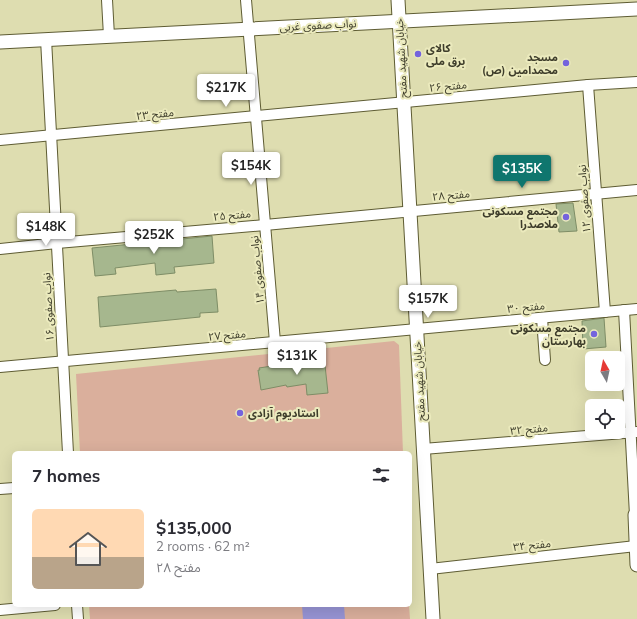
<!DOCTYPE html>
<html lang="en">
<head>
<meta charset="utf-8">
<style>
  body { margin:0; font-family:Mulish,"Noto Sans Arabic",sans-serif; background:#f7f7f7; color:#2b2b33; height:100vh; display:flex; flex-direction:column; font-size:15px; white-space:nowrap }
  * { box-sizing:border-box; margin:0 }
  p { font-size:13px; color:#7c7c81 }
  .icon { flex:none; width:22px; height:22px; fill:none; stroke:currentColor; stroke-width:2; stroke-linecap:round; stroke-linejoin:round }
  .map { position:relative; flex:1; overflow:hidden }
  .panel { position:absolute; left:12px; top:451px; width:400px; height:156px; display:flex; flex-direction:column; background:#fff; border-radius:6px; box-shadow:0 4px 16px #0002 }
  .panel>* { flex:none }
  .needle { width:26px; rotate:351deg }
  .buttons { position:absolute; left:585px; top:351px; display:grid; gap:8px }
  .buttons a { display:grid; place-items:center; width:40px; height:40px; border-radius:6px; background:#fff; box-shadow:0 4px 16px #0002; font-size:20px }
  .price { position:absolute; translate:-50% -34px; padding:0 9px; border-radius:4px; background:#fff; color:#222; font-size:13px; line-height:26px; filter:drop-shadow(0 1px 2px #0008) }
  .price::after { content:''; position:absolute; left:50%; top:24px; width:12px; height:9px; margin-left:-6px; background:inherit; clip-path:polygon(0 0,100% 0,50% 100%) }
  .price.selected { background:#0f766e; color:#fff }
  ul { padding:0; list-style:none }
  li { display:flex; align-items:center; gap:12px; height:100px; padding:0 20px }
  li+li { border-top:1px solid #e1e1e2 }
  li span { display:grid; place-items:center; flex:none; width:112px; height:80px; border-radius:6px; color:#555 }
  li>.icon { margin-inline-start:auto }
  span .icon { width:48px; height:48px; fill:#fffc; stroke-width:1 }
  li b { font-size:17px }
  h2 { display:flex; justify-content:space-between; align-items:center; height:48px; padding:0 20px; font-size:17px }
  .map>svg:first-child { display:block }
</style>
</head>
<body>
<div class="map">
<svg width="637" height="619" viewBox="0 0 637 619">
  <rect width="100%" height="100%" fill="#deddb0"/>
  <g fill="#daaf9c">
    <path d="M 394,341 L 399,345 L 403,453 L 80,453 L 76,374 Z"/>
    <path d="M 89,605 L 409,605 L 410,619 L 90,619 Z"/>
  </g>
  <path fill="#9794d4" d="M 302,605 L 344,605 L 345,619 L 303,619 Z"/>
  <g fill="#a6b78e" stroke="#7e8d66">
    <path d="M 573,203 L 577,231 L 559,232 L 556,204 Z"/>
    <path d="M 212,236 L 214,263 L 174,267 L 175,273 L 156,275 L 155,263 L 115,268 L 116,274 L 95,276 L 92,248 Z"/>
    <path d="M 216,289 L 218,312 L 200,313 L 200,317 L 100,327 L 98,297 L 176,290 L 177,292 Z"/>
    <path d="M 604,318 L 606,347 L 583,349 L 582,321 Z"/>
    <path d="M 324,356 L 328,393 L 307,395 L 306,384 L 287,387 L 286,385 L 261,390 L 258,370 L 260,370 L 259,368 L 304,361 L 303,358 Z"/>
  </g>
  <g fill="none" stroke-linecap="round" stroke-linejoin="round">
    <defs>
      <g id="minor">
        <path d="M 107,0 L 109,36"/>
        <path d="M 246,0 L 275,342"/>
        <path d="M 46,39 L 68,453"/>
        <path d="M 588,85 L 605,312"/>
        <path d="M 0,140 L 588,85 L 637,82"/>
        <path d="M 0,249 L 57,243 L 265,225 L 637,190"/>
        <path d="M 624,310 L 635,515"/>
        <path d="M 542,318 L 545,360"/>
        <path d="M 0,367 L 637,309"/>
        <path d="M 423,449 L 637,432"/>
        <path d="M 0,489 L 14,488"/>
        <path d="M 430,569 L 636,546"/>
        <path d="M 77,605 L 78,619"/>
        <path d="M 0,610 L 55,605"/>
      </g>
      <g id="tertiary">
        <path d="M 398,0 L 433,619"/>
        <path d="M 0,42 L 637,9"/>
        <path d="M 637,514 L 635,515 L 637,565"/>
      </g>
    </defs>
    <use href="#minor" stroke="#5e5c33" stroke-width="12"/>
    <use href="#tertiary" stroke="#5e5c33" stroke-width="15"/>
    <use href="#minor" stroke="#fff" stroke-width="10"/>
    <use href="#tertiary" stroke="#fff" stroke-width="13"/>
  </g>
  <g fill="#7463dd" stroke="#ebeabd" stroke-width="1.5">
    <circle cx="418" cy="54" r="4"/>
    <circle cx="566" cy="63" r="4"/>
    <circle cx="566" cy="217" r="4"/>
    <circle cx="594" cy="334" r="4"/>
    <circle cx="240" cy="413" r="4"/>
  </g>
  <g text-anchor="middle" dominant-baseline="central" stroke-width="4" stroke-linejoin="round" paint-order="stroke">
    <g font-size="11" fill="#3e3d2b" stroke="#ebeabd">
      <text transform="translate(318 25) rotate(-3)">نواب صفوی غربی</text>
      <text transform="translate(401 58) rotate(-93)">خیابان شهید مفتح</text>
      <text transform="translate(448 86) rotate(-5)">مفتح ۲۶</text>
      <text transform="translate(155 114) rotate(-6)">مفتح ۲۳</text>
      <text transform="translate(451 195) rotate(-5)">مفتح ۲۸</text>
      <text transform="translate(584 199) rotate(-94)">نواب صفوی ۱۲</text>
      <text transform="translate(232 215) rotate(-5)">مفتح ۲۵</text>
      <text transform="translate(257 270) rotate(-95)">نواب صفوی ۱۴</text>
      <text transform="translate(48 307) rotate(-93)">نواب صفوی ۱۶</text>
      <text transform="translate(526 307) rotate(-5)">مفتح ۳۰</text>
      <text transform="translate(227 335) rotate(-5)">مفتح ۲۷</text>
      <text transform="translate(419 381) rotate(-93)">خیابان شهید مفتح</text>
      <text transform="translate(529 429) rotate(-5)">مفتح ۳۲</text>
      <text transform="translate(532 545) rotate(-6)">مفتح ۳۴</text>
    </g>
    <g font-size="11" font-weight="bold" fill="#3e3d2b" stroke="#ebeabd" text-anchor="end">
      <text x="426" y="48" text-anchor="start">کالای<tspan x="426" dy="13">برق ملی</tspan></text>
      <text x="558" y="57">مسجد<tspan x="558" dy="13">محمدامین (ص)</tspan></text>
      <text x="558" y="211">مجتمع مسکونی<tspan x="558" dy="13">ملاصدرا</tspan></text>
      <text x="586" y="328">مجتمع مسکونی<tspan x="586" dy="13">بهارستان</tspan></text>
      <text x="248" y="413" text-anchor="start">استادیوم آزادی</text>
    </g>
  </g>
</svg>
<div class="buttons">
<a><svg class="needle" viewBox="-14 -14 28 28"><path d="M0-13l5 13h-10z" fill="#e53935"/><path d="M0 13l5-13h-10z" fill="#7c7c81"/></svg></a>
<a><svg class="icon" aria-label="locate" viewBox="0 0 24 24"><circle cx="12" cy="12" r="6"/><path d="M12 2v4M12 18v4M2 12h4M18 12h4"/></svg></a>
</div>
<b class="price" style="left:226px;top:108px">$217K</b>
<b class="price" style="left:251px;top:186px">$154K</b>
<b class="price selected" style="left:522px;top:189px">$135K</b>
<b class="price" style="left:46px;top:247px">$148K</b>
<b class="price" style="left:154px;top:255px">$252K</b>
<b class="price" style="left:428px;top:319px">$157K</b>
<b class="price" style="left:297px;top:376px">$131K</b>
<section class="panel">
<h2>7 homes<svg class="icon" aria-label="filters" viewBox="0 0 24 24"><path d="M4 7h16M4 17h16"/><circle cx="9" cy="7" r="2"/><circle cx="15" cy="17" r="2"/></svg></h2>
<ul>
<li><span style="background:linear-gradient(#ffd9b3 60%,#b9a48a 0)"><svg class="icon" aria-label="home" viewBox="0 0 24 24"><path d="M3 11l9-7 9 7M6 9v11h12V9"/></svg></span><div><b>$135,000</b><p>2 rooms · 62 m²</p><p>مفتح ۲۸</p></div></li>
</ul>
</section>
</div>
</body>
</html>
